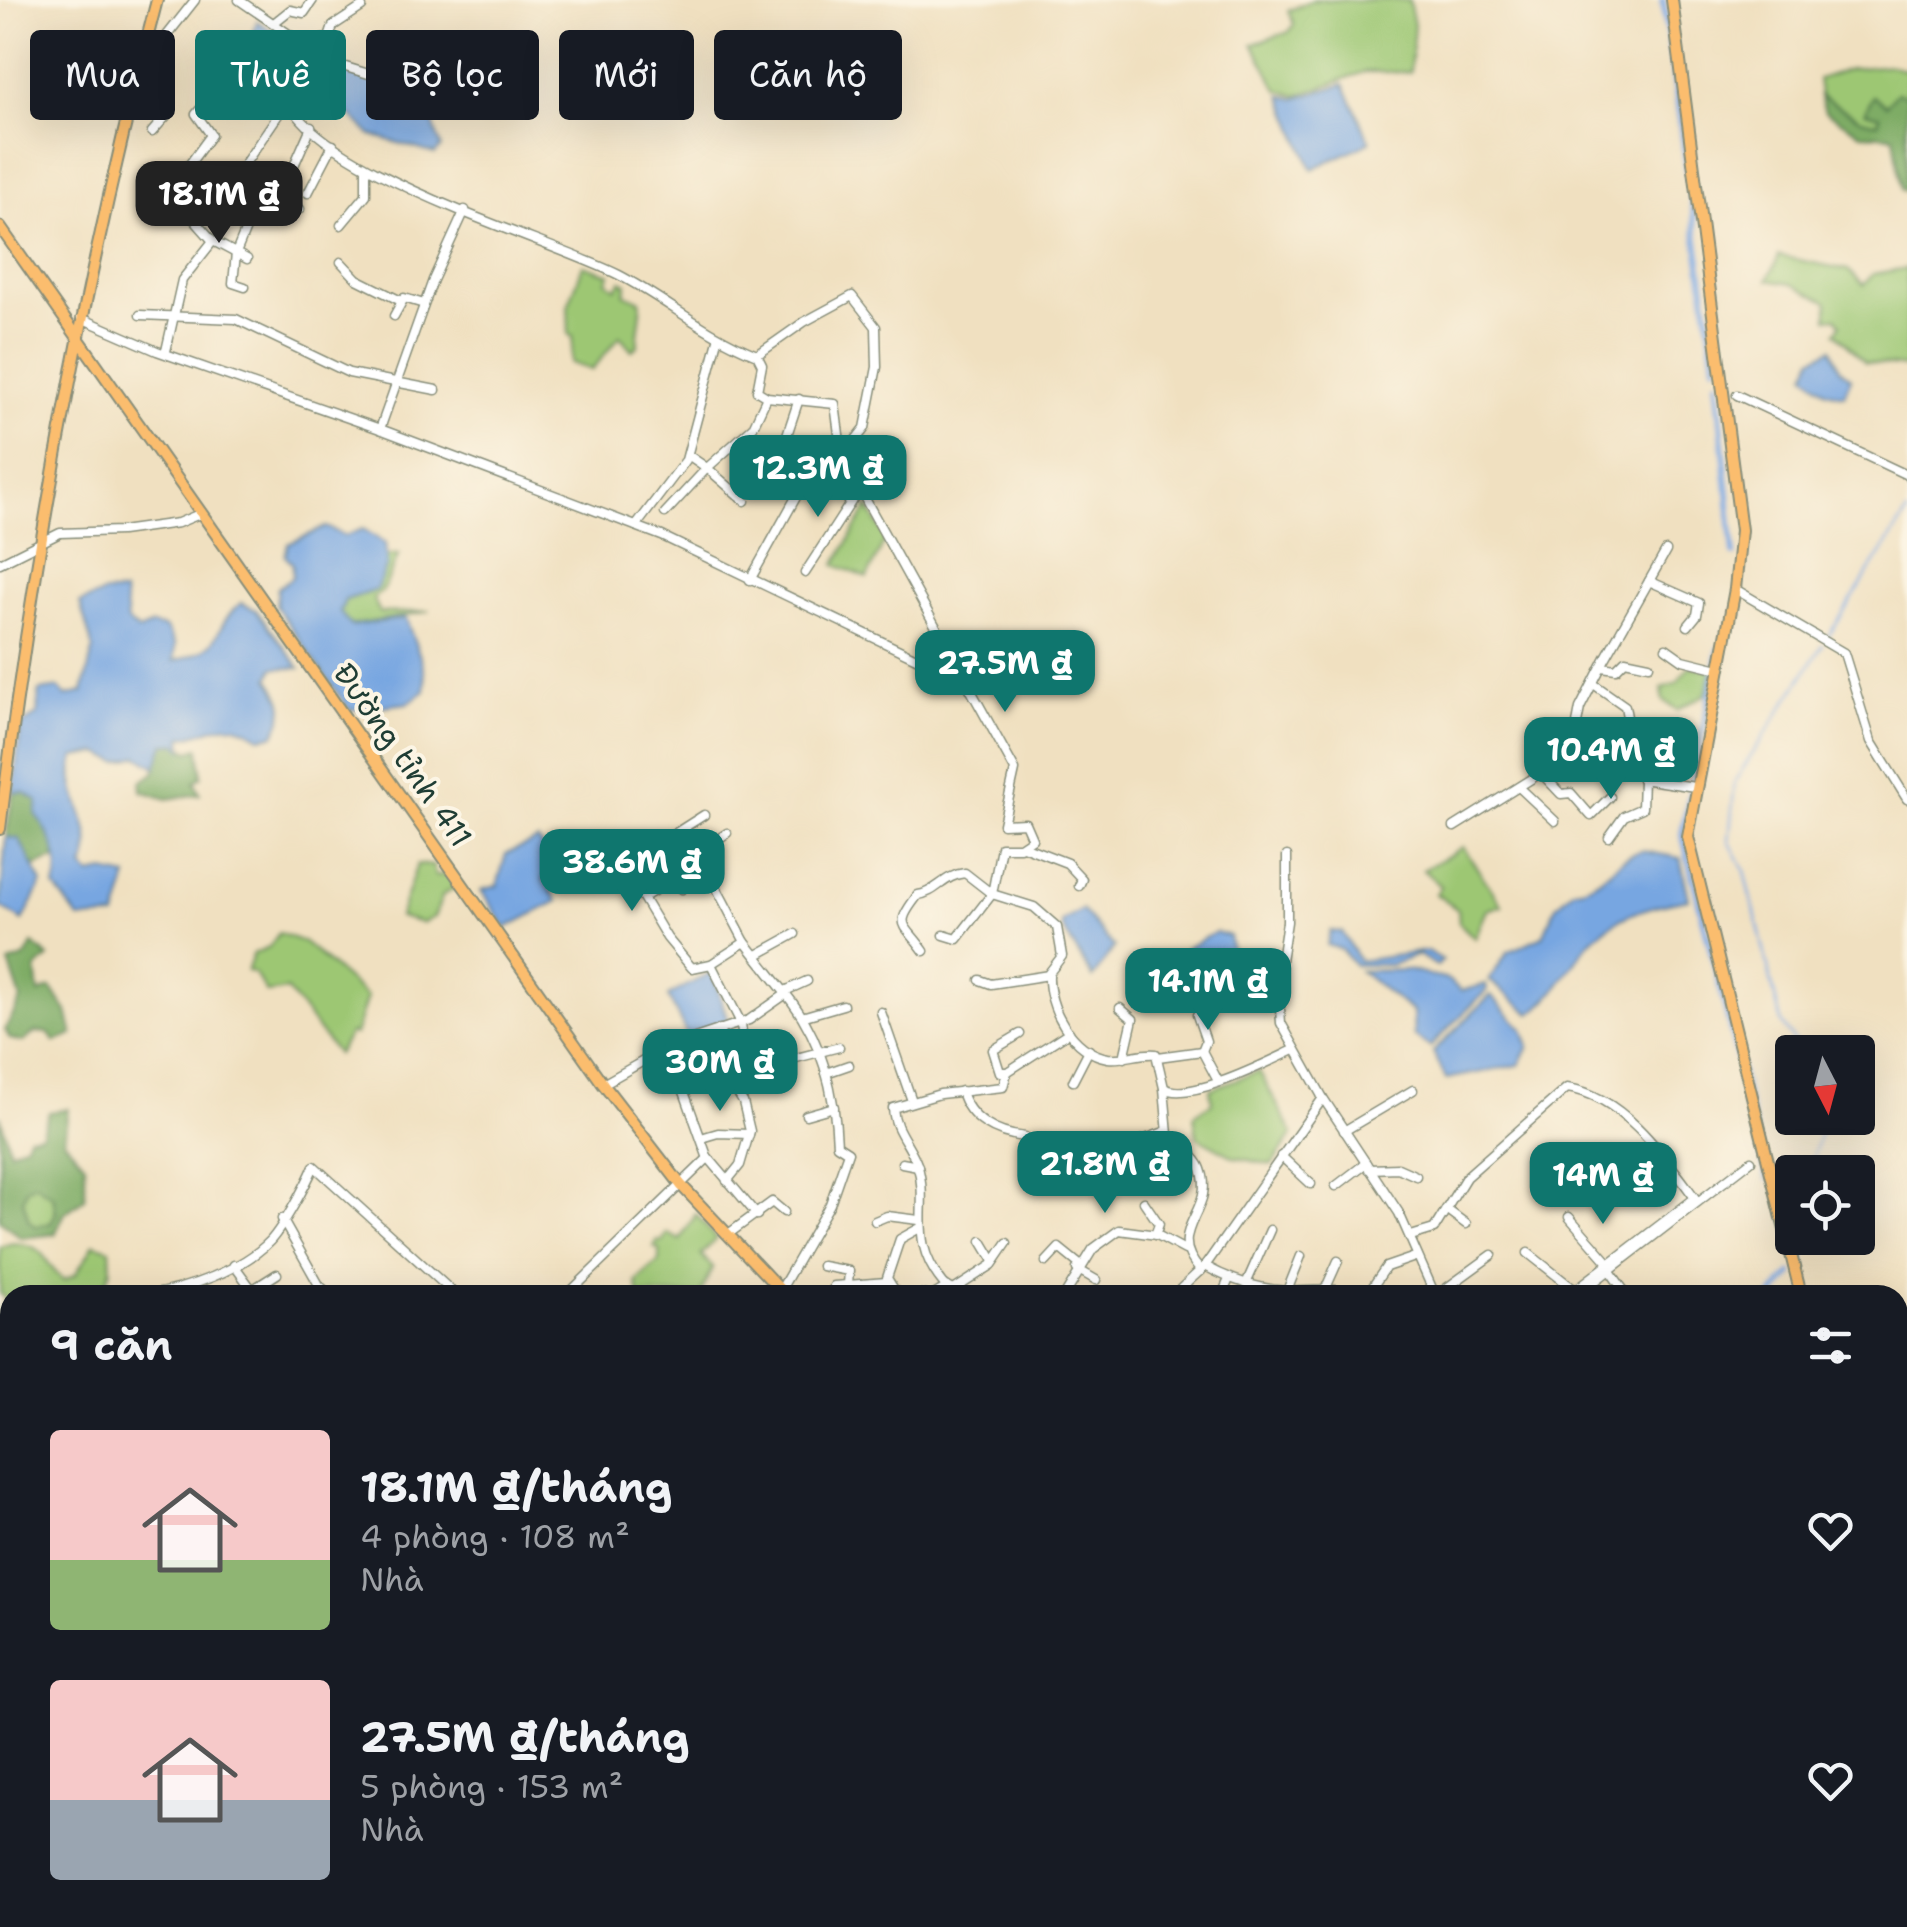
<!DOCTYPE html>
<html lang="vi">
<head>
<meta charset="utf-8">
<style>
  body { margin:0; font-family:"Shantell Sans",sans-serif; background:#20242c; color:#f1f3f6; height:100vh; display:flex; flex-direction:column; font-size:38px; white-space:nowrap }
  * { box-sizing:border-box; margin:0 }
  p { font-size:32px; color:#9ea1a6 }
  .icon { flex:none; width:55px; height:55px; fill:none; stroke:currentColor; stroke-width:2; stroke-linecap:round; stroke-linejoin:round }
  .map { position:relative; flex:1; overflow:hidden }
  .sheet { position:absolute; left:0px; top:1285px; width:1908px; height:642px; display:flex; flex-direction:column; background:#171b24; border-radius:30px 30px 0 0; box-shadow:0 10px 40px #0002 }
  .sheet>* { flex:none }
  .hud { position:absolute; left:30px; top:30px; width:1000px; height:90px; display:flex; gap:20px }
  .needle { width:65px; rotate:174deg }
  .buttons { position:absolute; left:1775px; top:1035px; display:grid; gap:20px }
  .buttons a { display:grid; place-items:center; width:100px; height:100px; border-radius:10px; background:#171b24; box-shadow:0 10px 40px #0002; font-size:50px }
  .price { position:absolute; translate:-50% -85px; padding:0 22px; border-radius:20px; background:#0f766e; color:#fff; font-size:32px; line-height:65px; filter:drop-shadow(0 2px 5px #0008) }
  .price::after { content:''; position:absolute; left:50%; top:60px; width:30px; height:22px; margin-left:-15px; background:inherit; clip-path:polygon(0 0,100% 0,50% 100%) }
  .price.active { background:#222; color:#fff }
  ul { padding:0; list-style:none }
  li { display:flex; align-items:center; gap:30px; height:250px; padding:0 50px }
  li span { display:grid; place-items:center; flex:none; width:280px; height:200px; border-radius:10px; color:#555 }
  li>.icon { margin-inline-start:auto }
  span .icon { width:120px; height:120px; fill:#fffc; stroke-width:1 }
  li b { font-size:42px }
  h2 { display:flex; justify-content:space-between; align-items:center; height:120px; padding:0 50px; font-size:42px }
  .pill { padding:0 35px; border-radius:10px; background:#171b24; box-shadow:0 10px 40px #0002; font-size:35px; line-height:90px }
  .pill.active { background:#0f766e; color:#fff }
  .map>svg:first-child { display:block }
</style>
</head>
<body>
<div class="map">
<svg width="1907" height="1927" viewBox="0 0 1907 1927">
  <rect width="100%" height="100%" fill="#fcf5e5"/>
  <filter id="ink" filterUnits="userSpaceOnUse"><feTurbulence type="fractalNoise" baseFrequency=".01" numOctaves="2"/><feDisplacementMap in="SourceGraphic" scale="20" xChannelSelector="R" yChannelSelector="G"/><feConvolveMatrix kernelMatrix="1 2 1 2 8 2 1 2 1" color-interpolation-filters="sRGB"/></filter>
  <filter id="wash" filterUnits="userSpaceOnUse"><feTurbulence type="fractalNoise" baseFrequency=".0048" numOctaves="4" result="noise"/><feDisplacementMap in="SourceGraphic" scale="40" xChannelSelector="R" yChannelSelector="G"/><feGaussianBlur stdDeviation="2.25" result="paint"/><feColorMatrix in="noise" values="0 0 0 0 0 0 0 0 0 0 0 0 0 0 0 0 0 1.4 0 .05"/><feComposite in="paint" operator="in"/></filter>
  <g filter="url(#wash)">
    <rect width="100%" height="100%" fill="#f0e0c0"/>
    <g fill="#9dc773" stroke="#5e8254" stroke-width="2.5">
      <path d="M 1313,0 L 1409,0 L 1414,25 L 1410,72 L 1364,72 L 1297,96 L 1278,90 L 1253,44 L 1289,32 L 1294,24 L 1288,11 Z"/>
      <path d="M 1890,65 L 1907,70 L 1907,97 L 1898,93 L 1879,123 L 1861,119 L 1820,96 L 1818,79 L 1849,69 Z"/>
      <path d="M 1779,256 L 1848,270 L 1864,285 L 1873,274 L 1907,268 L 1907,367 L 1865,362 L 1836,332 L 1841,324 L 1837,317 L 1828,318 L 1828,302 L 1791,284 L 1768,280 Z"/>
      <path d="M 583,265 L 610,274 L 607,282 L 616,288 L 621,281 L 627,284 L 625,294 L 640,300 C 644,313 636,331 638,346 L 632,350 L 620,336 L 592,370 L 571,363 L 573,336 L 569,335 L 568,306 Z"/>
      <path d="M 868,507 L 886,538 L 867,578 L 835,565 Z"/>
      <path d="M 399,554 L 383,591 L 373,598 L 380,613 L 430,611 L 350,626 L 340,612 L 345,600 L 376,590 L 386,556 Z"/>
      <path d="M 1690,666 L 1712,670 L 1706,694 L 1677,710 L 1663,700 L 1662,688 L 1677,683 Z"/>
      <path d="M 1463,847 L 1502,905 L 1487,910 L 1475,938 L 1459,923 L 1458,910 L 1436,894 L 1441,886 L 1423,870 Z"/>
      <path d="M 417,864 L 433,866 L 435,876 L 442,875 L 446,867 L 460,885 L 443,895 L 434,917 L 422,923 L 399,917 Z"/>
      <path d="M 279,933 L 304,942 L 367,997 L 355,1035 L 350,1033 L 337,1054 L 287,990 L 267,993 L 254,973 L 247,971 L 253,954 L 269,947 Z"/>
      <path d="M 1259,1071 L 1293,1134 L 1272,1165 L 1234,1157 L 1197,1137 L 1194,1115 L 1212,1103 L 1210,1089 Z"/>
      <path d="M 35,1184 L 53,1196 L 56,1212 L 51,1223 L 37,1227 L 29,1221 L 23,1200 L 26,1189 Z"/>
      <path d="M 696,1214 L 716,1239 L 701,1255 L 713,1267 L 700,1295 L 639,1295 L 636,1282 L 659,1261 L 659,1249 L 654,1247 L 657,1241 L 662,1242 L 667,1233 L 680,1240 Z"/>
      <path d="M 12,1243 C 51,1245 40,1263 64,1280 L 76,1274 L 94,1244 L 110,1249 L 111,1270 L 101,1295 L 10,1295 L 10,1327 L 0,1333 L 0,1310 L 6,1300 L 0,1293 L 0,1247 Z"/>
    </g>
    <g fill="#7eac65" stroke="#4e744c" stroke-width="2.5" fill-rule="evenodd">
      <path d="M 1898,92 L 1907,97 L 1907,191 L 1902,190 L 1894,136 L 1863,134 L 1825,112 L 1820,96 L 1861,119 L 1878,123 L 1880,116 L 1865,112 L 1873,96 L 1886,105 Z"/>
      <path d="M 177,743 L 189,751 L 199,748 L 202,776 L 195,782 L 200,794 L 167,799 L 142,791 L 141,782 L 154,773 L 164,744 Z"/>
      <path d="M 24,792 L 38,801 L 36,815 L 53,837 L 55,859 L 33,867 L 19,839 L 6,837 L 13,793 Z"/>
      <path d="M 33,944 L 49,957 L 36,969 L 39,993 L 51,988 L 67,1011 L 73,1035 L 55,1042 L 48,1033 L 35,1032 L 23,1042 L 10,1039 L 5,1030 L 21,999 L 9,963 L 24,958 Z"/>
      <path d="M 68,1109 L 64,1140 L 85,1164 L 85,1198 L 65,1213 L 55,1234 L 21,1238 L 0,1220 L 0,1115 L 10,1151 L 26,1143 L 28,1136 L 41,1134 L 49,1112 ZM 35,1184 L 53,1196 L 56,1212 L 51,1223 L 37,1227 L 29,1221 L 23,1200 L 26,1189 Z"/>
    </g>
    <g fill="#77a6e1" stroke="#4b728a" stroke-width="2.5">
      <path d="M 257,21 L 291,43 L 296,53 L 284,73 L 248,51 Z"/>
      <path d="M 336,67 L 424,96 L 441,147 L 435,154 L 371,135 L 326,92 Z"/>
      <path d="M 1344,84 L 1370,142 L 1312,169 L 1282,96 L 1296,99 Z"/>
      <path d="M 1832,348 L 1840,369 L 1851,378 L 1844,395 L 1827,391 L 1806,374 L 1813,358 Z"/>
      <path d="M 326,527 L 345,536 L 363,529 L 385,543 L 387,565 L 376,590 L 345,600 L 340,612 L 351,626 L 406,618 C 413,643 428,665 425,691 L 408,703 L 349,710 L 276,606 L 278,588 L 292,577 L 293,564 L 285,556 L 288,544 Z"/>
      <path d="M 105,593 L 124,593 L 127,621 L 139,631 L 152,625 L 166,628 L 175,645 L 174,661 C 232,646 207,631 241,603 L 256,610 L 300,668 L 274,668 L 269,678 C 285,701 288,710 274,735 L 260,737 C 224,713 217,732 182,737 L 183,749 L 177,743 L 164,744 L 156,767 L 138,756 L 118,762 L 99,753 L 75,757 C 62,796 103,829 83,867 L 90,875 L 105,872 L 128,877 L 116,917 L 79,919 L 55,887 C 63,861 52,836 36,815 L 38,801 L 24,792 L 13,793 L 21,725 L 37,715 L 39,691 L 59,688 L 66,696 L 83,692 L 93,649 L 80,603 Z"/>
      <path d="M 6,837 L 19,839 L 42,883 L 23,921 L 0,906 Z"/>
      <path d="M 538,840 L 555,872 L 543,879 L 558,901 L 506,928 L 481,890 L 497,886 L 506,854 Z"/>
      <path d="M 1643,851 L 1680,858 L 1689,899 C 1652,905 1609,916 1585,948 C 1567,972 1555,996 1531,1014 L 1489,980 L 1508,952 L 1543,936 L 1556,906 L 1574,889 C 1604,888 1615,855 1643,851 Z"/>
      <path d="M 1082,910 L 1114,947 L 1093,978 L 1062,927 L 1062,922 Z"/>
      <path d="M 1330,931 L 1342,932 L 1359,961 L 1427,951 L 1443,960 L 1437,966 L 1418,955 L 1391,965 L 1354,965 L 1341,949 L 1327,945 Z"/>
      <path d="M 1216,932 L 1229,936 L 1233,958 L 1226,964 L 1211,959 L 1195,965 L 1186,948 Z"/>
      <path d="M 1407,970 L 1448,980 L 1461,991 L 1486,984 L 1487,990 L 1430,1047 L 1414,1036 L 1413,1012 L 1360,971 Z"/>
      <path d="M 712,972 L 729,1024 L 687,1035 L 668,996 Z"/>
      <path d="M 1491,995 L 1523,1029 L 1529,1047 L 1519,1065 L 1446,1079 L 1433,1052 Z"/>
      <path d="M 0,1450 L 10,1456 L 10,1556 L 0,1555 Z"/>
      <path d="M 0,1561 L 10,1563 L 10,1918 L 176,1918 L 177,1927 L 0,1927 Z"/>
      <path d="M 459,1918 L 637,1918 L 638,1927 L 457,1927 Z"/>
      <path d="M 916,1918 L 1128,1918 L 1126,1927 L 913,1927 Z"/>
    </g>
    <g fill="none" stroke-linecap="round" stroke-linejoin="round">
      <g stroke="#77a6e1" stroke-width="2.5">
        <path d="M 1827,638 L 1907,513"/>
        <path d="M 1801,1052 L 1781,1022 L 1745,871 L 1729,841 L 1735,781 L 1823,645"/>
        <path d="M 1809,1172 L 1824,1118"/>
        <path d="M 1803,1238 L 1804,1260"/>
      </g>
      <g stroke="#77a6e1" stroke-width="6">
        <path d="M 1663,0 L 1715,365"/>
        <path d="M 1717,382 L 1734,554"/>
        <path d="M 1719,650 L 1682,833 L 1767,1178"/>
        <path d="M 1773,1295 L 1792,1274"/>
        <path d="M 1898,1743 L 1907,1756"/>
      </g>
    </g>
  </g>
  <g filter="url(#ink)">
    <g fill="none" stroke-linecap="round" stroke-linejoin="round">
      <defs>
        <g id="minor">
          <path d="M 239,0 L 302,43 C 305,62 281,74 285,91 C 303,169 548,239 619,275 C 667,300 706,335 757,355 L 762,365 L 757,391 L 767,397 L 835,404 L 842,457 L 1015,770 L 1003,824 L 1025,823 L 1032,839 L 1020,847 L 1001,847 L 992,894 L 957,939 L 944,935"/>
          <path d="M 275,22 L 290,10 L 304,13 L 313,0"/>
          <path d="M 302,43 L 329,38 L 333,26 L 362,7"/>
          <path d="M 303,54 L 421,90"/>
          <path d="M 142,67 L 195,0"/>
          <path d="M 371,74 L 376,51 L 398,39"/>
          <path d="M 135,85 L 168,114 L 152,132"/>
          <path d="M 186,169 L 211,135 L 196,114 L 218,88 L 229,89 L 234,60 L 247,61 L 284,86"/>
          <path d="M 218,192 L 244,165 L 289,99"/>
          <path d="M 308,193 L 333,145"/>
          <path d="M 300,209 L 281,195 L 311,127"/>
          <path d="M 341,225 L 366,195 L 366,169"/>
          <path d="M 213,241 L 247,259"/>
          <path d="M 341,262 L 357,279 L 401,301"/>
          <path d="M 245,287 L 233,283 L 236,253 L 264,185"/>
          <path d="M 140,315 L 236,319 L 349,373 L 436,390"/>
          <path d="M 394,316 L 404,298 L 424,304"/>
          <path d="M 81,318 L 157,351 L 380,429 L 662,536 L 962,680"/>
          <path d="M 166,351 L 182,280 L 213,241 L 166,188"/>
          <path d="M 757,355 L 804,322 L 852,296 L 876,327 L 877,367 L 865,428 L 842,457"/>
          <path d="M 1737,395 L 1907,475"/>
          <path d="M 380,429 L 433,280 L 465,210"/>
          <path d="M 688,455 L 707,468 L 753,427 L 767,397"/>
          <path d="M 665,513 L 707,468 L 745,501"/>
          <path d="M 636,526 L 686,460 L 718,340"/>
          <path d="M 0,563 L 60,533 L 121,531 L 178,523 L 202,513"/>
          <path d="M 805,573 L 860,488"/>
          <path d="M 750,580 L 815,463 L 785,441 L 799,399"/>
          <path d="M 1649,581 L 1699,603 L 1697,615 L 1688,626"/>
          <path d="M 1735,589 L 1844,653 L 1871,741 L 1907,799"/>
          <path d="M 1666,648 L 1683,660 L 1719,669"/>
          <path d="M 1602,667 L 1616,669 L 1625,660 L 1649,665"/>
          <path d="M 1595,685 L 1625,706 L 1631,739 L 1650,740 L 1642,779 L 1695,787"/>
          <path d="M 1542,774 L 1561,794 L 1571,793 L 1591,816 L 1610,797"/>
          <path d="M 1520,788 L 1555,821"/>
          <path d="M 704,815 L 624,866 L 667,938 L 692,968 L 711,964 L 745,942"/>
          <path d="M 1454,827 L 1547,769 L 1576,729 L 1580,708 L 1605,659 L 1666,551"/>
          <path d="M 686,830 L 745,942 L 786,994"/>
          <path d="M 1609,837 L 1624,816 L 1642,808 L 1643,779"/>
          <path d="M 1023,846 L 1067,863 L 1082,879 L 1079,886"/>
          <path d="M 698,853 L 727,833"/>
          <path d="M 1287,856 L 1287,922 L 1278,980 L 1281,1023 L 1323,1098 L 1399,1213 L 1435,1295"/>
          <path d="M 682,889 L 686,878 L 709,873"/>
          <path d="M 644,897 L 665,884"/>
          <path d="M 924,951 C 904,922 893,927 918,895 C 936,893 944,875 965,873 L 992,894 L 1034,907 L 1057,927 L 1062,956 L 1049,973 C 1047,1007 1072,1052 1108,1058 C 1125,1060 1140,1052 1156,1054 L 1164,1088 C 1188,1103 1268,1062 1294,1050"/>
          <path d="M 757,955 L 795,934"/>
          <path d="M 711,964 L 741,1023 L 746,1078"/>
          <path d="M 980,980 L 991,984 L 1049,975"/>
          <path d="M 1236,988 L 1278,977"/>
          <path d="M 785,991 L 807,981"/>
          <path d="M 1120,1008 L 1133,1019 L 1124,1058"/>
          <path d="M 881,1012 L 912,1101"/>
          <path d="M 805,1016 L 843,1005"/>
          <path d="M 720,1029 L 724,1071 L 743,1102 L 750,1131 L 740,1165 L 727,1181"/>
          <path d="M 1020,1034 L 993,1050 L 1000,1072 L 1007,1072 L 1069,1032"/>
          <path d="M 668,1047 L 707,1156 L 757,1215"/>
          <path d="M 1202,1051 L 1206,1041 L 1197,1015 L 1215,995"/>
          <path d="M 1158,1057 L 1202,1051 L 1218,1081"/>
          <path d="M 757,1068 L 839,1047"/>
          <path d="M 826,1073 L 849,1065"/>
          <path d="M 1073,1081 L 1089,1050"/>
          <path d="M 603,1084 L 668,1047 L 749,1020 L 786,994 C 820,1036 835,1090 837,1145 L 848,1152 L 830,1204 L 780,1291"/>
          <path d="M 1164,1088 L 1168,1134 C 1178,1146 1196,1155 1201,1169 C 1217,1212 1162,1230 1201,1271"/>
          <path d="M 961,1091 C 969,1120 996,1134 1025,1137 L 1034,1152 L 1070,1146 L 1086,1171 L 1110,1152 L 1167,1131"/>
          <path d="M 806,1115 L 834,1107"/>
          <path d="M 1344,1131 L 1413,1090"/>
          <path d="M 701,1138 L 718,1133 L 749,1134"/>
          <path d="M 1281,1156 L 1311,1184"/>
          <path d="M 902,1163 L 918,1166"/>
          <path d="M 1369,1169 L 1398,1168 L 1416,1176"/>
          <path d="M 1336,1186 L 1366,1163"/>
          <path d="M 1144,1202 L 1159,1224 L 1155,1235"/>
          <path d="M 1446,1209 L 1466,1224"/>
          <path d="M 1569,1217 L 1610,1264"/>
          <path d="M 282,1219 L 319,1285 L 330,1295"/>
          <path d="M 875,1221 L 887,1216 L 919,1220"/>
          <path d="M 727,1235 L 772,1202 L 784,1212"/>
          <path d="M 1411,1236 L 1434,1229 L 1466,1177 L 1567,1088 C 1622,1095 1665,1157 1695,1198 L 1575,1290"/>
          <path d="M 982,1241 L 994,1261"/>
          <path d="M 1528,1253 L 1575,1290"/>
          <path d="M 1046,1262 L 1059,1248 L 1080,1265"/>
          <path d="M 234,1265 L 256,1295"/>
          <path d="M 822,1266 L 849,1271 L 848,1284"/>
          <path d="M 1205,1266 C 1232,1281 1258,1289 1288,1291 C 1313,1293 1335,1285 1359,1295"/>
          <path d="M 1077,1269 L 1096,1280"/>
          <path d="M 1610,1271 L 1627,1295"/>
          <path d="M 1246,1284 L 1270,1230"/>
          <path d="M 834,1286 L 887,1282"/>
          <path d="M 1373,1287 L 1390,1295"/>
          <path d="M 955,1289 L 992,1265 L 1007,1243"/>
          <path d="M 1325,1290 L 1338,1261"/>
          <path d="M 1287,1291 L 1301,1256"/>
          <path d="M 147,1295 C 185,1290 242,1270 270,1241 C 283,1227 306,1185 314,1166 L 456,1295"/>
          <path d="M 244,1295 L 277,1274"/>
          <path d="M 567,1295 L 708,1158"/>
          <path d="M 906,1295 L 895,1291 L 887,1278 L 900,1239 L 918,1229"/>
          <path d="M 916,1295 L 926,1295"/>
          <path d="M 934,1295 L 947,1287"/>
          <path d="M 962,1295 C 956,1290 948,1289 943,1283 C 906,1238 931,1206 917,1164 C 910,1144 894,1130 893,1108 L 940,1094 L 1003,1087 L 1007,1072"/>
          <path d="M 1065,1295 L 1093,1249 L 1119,1230 L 1157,1235 L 1185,1250"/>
          <path d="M 1174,1295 L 1205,1266 L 1323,1098"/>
          <path d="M 1222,1295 L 1229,1279"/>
          <path d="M 1367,1295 L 1386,1267 L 1415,1257"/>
          <path d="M 1437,1295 L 1492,1255"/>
          <path d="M 1577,1295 L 1751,1161"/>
          <path d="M 1898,1328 L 1907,1334"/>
          <path d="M 0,1358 L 10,1363"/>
          <path d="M 1898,1440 L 1907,1425"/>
          <path d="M 1898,1468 L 1907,1471"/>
          <path d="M 0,1557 L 10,1558"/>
          <path d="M 179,1918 L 181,1927"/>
        </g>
        <g id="major">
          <path d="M 1672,0 L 1741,530 L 1735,589 L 1688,837 L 1801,1295"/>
          <path d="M 0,227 L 603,1084 L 681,1185 L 785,1295"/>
          <path d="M 0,829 C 34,549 85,272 157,0"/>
          <path d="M 1898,1732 L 1907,1745"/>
          <path d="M 1562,1918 L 1574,1927"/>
        </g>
      </defs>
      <use href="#minor" stroke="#888e7a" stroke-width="11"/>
      <use href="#major" stroke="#888e7a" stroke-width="14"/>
      <use href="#minor" stroke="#fff" stroke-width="8"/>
      <use href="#major" stroke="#fbbd6e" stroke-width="10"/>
    </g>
  </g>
  <g text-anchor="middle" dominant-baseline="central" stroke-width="8" stroke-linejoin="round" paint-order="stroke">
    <g font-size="30" fill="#1f3d34" stroke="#fcf5e5">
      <text transform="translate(403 755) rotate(55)">Đường tỉnh 411</text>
    </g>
  </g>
</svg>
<div class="buttons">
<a><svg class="needle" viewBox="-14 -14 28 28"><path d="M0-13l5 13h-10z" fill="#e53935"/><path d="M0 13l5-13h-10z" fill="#9ea1a6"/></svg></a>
<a><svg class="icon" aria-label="locate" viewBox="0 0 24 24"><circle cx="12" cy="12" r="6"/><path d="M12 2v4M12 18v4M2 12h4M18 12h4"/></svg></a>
</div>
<b class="price active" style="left:219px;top:246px">18.1M ₫</b>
<b class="price" style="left:818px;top:520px">12.3M ₫</b>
<b class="price" style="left:1005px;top:715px">27.5M ₫</b>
<b class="price" style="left:1611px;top:802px">10.4M ₫</b>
<b class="price" style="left:632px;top:914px">38.6M ₫</b>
<b class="price" style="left:1208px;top:1033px">14.1M ₫</b>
<b class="price" style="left:720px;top:1114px">30M ₫</b>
<b class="price" style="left:1105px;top:1216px">21.8M ₫</b>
<b class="price" style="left:1603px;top:1227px">14M ₫</b>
<div class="hud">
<a class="pill">Mua</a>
<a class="pill active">Thuê</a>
<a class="pill">Bộ lọc</a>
<a class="pill">Mới</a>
<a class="pill">Căn hộ</a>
</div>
<section class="sheet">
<h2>9 căn<svg class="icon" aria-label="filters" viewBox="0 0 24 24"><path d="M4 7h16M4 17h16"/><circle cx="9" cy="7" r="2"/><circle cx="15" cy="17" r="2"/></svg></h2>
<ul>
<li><span style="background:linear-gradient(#f6c9c9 65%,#8fb573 0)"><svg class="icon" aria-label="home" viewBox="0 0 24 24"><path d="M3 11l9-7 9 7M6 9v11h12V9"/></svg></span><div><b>18.1M ₫/tháng</b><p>4 phòng · 108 m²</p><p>Nhà</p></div><svg class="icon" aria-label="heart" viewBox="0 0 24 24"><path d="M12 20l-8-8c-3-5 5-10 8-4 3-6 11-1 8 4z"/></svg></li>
<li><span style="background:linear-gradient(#f6c9c9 60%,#9aa5b1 0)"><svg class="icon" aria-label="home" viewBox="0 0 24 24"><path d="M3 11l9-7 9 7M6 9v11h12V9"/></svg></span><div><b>27.5M ₫/tháng</b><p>5 phòng · 153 m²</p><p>Nhà</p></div><svg class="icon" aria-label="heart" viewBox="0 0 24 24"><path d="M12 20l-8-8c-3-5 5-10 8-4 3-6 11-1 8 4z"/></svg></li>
</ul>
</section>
</div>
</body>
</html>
